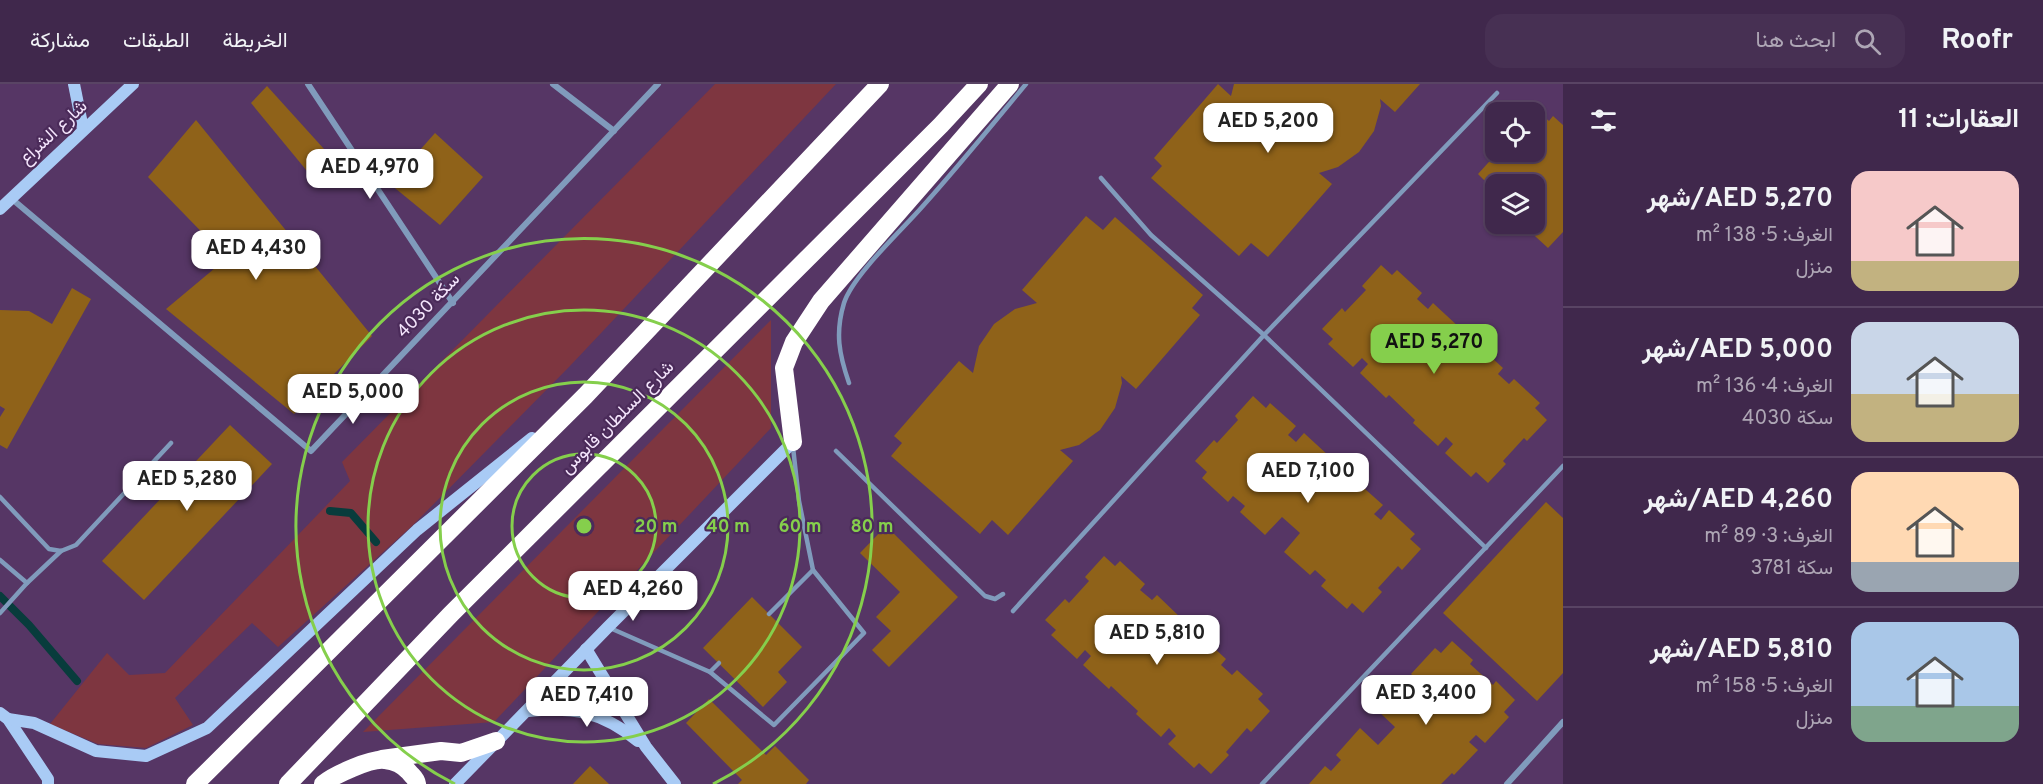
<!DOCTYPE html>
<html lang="ar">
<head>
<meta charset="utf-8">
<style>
  body { margin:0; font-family:Overpass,Vazirmatn,sans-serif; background:#473053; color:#f1f3f6; direction:rtl; height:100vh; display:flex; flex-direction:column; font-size:22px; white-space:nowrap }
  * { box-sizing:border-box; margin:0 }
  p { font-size:20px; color:#aea6b5 }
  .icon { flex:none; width:33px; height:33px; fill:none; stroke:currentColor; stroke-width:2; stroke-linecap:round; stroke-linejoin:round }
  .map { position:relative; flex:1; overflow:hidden; direction:ltr }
  .sheet { display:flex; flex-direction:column; background:#40284c; width:480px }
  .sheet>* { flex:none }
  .fabs { position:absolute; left:1485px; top:18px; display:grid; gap:12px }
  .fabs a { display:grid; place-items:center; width:60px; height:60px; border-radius:12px; background:#40284c; box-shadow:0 2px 4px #0004,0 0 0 2px #594464; font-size:30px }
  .price { position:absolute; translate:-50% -51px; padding:0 14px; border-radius:12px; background:#fff; color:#222; font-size:20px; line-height:39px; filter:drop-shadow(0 2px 3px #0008) }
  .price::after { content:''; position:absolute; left:50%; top:36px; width:18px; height:14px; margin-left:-9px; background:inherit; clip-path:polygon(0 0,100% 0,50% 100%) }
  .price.selected { background:#85cf4c; color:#111 }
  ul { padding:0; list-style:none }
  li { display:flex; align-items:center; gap:18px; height:150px; padding:0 24px }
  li+li { border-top:2px solid #594464 }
  li span { display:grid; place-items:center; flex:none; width:168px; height:120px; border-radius:18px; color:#555 }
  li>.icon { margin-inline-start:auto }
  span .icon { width:72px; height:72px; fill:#fffc; stroke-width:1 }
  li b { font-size:26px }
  h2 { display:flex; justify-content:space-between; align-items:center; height:72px; padding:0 24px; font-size:26px }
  header { display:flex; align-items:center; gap:36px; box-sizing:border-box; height:84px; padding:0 30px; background:#40284c; border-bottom:2px solid #594464 }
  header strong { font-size:28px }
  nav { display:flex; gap:33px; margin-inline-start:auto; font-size:21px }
  .search { width:420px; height:54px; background:#473053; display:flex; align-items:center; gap:15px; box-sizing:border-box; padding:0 21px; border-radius:18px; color:#aea6b5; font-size:22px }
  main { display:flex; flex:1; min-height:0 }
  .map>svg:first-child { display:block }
</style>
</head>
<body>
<header>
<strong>Roofr</strong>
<div class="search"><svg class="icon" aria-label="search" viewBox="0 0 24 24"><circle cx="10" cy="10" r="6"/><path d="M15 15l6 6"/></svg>ابحث هنا</div>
<nav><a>الخريطة</a><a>الطبقات</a><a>مشاركة</a></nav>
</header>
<main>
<section class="sheet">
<h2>العقارات: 11<svg class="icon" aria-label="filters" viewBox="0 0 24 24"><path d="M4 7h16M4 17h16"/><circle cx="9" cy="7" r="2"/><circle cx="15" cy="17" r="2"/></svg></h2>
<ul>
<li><span style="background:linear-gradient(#f6c9c9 75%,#c2b280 0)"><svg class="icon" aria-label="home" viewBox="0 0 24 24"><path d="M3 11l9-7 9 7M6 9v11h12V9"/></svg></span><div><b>AED 5,270/شهر</b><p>الغرف: 5 · 138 m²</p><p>منزل</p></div></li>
<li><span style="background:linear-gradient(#c9d6e8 60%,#c2b280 0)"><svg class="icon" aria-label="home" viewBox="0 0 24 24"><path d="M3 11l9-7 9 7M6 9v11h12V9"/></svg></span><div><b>AED 5,000/شهر</b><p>الغرف: 4 · 136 m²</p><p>سكة 4030</p></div></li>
<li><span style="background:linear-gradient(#ffd9b3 75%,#9aa5b1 0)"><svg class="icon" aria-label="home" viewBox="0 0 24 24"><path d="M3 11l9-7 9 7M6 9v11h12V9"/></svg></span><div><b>AED 4,260/شهر</b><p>الغرف: 3 · 89 m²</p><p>سكة 3781</p></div></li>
<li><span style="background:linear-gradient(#a9c7e8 70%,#7fa58c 0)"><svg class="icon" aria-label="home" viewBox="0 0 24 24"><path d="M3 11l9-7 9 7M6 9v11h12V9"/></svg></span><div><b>AED 5,810/شهر</b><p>الغرف: 5 · 158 m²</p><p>منزل</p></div></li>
</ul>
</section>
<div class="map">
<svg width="1563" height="700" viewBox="0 0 1563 700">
  <rect width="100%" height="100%" fill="#563665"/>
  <g fill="#7e3640">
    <path d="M 715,0 L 836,0 L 569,283 L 412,442 L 278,563 L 252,539 L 175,614 L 193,641 L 146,664 L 98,660 L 50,640 L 107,569 L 129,591 L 165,589 L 350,397 L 342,378 Z"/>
    <path d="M 771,236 L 771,344 L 494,638 L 363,648 Z"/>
  </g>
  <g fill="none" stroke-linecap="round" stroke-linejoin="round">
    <g stroke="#083c3c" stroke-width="8">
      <path d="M 330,427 L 351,429 L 376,458"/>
      <path d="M 0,512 L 29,541 L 77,597"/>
    </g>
  </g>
  <g fill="#8f6219">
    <path d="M 1218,0 L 1231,12 L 1234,0 L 1420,0 L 1395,28 L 1380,15 L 1381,22 L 1374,47 L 1359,68 L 1338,83 L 1319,89 L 1332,100 L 1268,173 L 1251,159 L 1239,172 L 1151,94 L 1162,82 L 1154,74 Z"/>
    <path d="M 267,2 L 343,86 L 321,104 L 251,19 Z"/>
    <path d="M 1536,26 L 1549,37 L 1553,32 L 1563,41 L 1563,148 L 1548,164 L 1523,141 L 1525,140 L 1534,140 L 1534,100 L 1496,100 L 1496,116 L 1486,107 L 1490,102 L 1478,90 L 1497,69 L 1501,72 L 1505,68 L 1534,68 L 1534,28 Z"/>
    <path d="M 196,36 L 372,252 L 294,330 L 166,225 L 227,174 L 148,93 Z"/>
    <path d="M 435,49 L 483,93 L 440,141 L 390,100 Z"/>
    <path d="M 1086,132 L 1103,146 L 1115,133 L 1203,211 L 1192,224 L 1200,231 L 1136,305 L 1121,292 L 1122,299 L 1115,324 L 1100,346 L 1079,361 L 1060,366 L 1073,377 L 1008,451 L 992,436 L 980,450 L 891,372 L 902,359 L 894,352 L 959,277 L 973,289 L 979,262 L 994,240 L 1015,225 L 1037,219 L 1022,206 Z"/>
    <path d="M 1381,181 L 1392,191 L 1397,186 L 1422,209 L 1417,215 L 1428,225 L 1433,219 L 1460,244 L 1443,262 L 1461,279 L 1478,261 L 1503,284 L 1498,290 L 1509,300 L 1514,295 L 1540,319 L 1535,324 L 1547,336 L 1527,357 L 1524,354 L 1503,377 L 1506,380 L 1488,399 L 1476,388 L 1471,393 L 1445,369 L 1453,360 L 1446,353 L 1438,362 L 1413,339 L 1415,336 L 1389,311 L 1386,314 L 1360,289 L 1368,280 L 1362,274 L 1353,283 L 1328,260 L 1333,255 L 1322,245 L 1342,224 L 1345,228 L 1366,206 L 1362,202 Z"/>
    <path d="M 72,204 L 91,215 L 7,365 L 0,361 L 0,333 L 5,325 L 0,322 L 0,226 L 29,227 L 52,240 Z"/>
    <path d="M 1253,312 L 1266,324 L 1270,319 L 1296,342 L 1288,351 L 1296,358 L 1304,349 L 1329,372 L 1327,375 L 1354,399 L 1356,397 L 1383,421 L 1374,430 L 1381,436 L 1389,426 L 1415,450 L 1410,455 L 1421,465 L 1402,486 L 1398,482 L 1378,504 L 1382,508 L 1363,529 L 1352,519 L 1347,525 L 1321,502 L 1326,496 L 1315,486 L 1310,491 L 1284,468 L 1300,449 L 1282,433 L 1265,451 L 1240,428 L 1245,422 L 1233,412 L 1228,418 L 1202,394 L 1207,388 L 1195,377 L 1214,356 L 1217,359 L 1238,336 L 1235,332 Z"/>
    <path d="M 230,341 L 272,380 L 144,516 L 102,477 Z"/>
    <path d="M 1546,418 L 1563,434 L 1563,589 L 1537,617 L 1443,529 Z"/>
    <path d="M 886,442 L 958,513 L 889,583 L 872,566 L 891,547 L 876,533 L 900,508 L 860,469 Z"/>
    <path d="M 1104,472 L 1115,482 L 1120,477 L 1145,500 L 1140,506 L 1152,516 L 1157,511 L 1182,535 L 1166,553 L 1184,570 L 1201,552 L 1226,575 L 1221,581 L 1232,591 L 1237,586 L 1263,610 L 1258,615 L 1270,627 L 1251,648 L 1247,644 L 1226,668 L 1229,671 L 1211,690 L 1199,679 L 1194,684 L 1168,660 L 1176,652 L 1169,644 L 1161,653 L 1136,630 L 1138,627 L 1111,602 L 1109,605 L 1083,581 L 1091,572 L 1085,566 L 1077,575 L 1051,551 L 1056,546 L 1045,536 L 1065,515 L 1069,519 L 1089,497 L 1085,493 Z"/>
    <path d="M 752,513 L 802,563 L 778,588 L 787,598 L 763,623 L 703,564 Z"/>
    <path d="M 1452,557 L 1473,576 L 1470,580 L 1493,601 L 1496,597 L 1515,616 L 1504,628 L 1509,633 L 1485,659 L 1476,651 L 1469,658 L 1478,666 L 1454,691 L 1452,689 L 1441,700 L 1309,700 L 1325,682 L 1331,687 L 1341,676 L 1336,671 L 1360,644 L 1378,661 L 1395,643 L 1377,626 L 1400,601 L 1406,606 L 1417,595 L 1411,590 L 1435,564 L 1441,569 Z"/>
    <path d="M 709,615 L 766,671 L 775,662 L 809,696 L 806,700 L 738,700 L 742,696 L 686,639 Z"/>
    <path d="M 590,682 L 609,700 L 573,700 Z"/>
  </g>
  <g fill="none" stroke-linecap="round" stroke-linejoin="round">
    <g stroke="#809bbc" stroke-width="4.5">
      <path d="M 849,299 C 839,270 835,249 844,219 C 853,191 902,146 922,123 C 958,83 992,41 1026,0"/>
      <path d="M 836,367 L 985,512 L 995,515 L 1003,510"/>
      <path d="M 0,413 L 49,465 L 61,467 L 76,461 L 171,359"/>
      <path d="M 1486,464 L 1264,251 L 1497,9"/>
      <path d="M 0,476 L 27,499"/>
      <path d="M 1013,527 L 1264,251 L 1151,151 L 1101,94"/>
      <path d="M 0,529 L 27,499 L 61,467"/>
      <path d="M 769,530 L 813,486 L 799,417 L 793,363"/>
      <path d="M 610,544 L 710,588 L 719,579"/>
      <path d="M 710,588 L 774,641 L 864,549 L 813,486"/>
      <path d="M 1262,700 L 1563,382"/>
    </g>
    <g stroke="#809bbc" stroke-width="6">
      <path d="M 308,0 L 453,219"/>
      <path d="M 553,0 L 614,47"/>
      <path d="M 12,115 L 311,367 L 658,0"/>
      <path d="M 1507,700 L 1563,638"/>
    </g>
    <g stroke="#a9cbf5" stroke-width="12">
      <path d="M 74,0 L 83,45"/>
      <path d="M 0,125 L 133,0"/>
      <path d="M 586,565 L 646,663 L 675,700"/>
      <path d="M 528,627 C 574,623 601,627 638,657"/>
      <path d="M 0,629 L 8,635 L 48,695 L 48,700"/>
      <path d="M 8,635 L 34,639 L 96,667 L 146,672 L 207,644 L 417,446 L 532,354"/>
      <path d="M 455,700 L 608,543 L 793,358"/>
    </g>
    <g stroke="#fff" stroke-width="18">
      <path d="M 793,358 L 784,284 L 794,258 L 821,217 L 1010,0"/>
      <path d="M 382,675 L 441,667 L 461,669 L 496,657"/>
      <path d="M 195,700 L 585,312 L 880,0"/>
      <path d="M 288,700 L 451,530 L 941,41 L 979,0"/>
      <path d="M 323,700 C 334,691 371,674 385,676 C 395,677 403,681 409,688 C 413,693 416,694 417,700"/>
    </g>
  </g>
  <g fill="none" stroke="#85cf4c" stroke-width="3">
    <circle cx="584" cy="442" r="72"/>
    <circle cx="584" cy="442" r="144"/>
    <circle cx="584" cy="442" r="216"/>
    <path d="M455 700A288 288 0 1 1 713 700"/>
  </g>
  <g text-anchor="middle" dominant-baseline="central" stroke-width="4.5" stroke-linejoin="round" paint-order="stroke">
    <g font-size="18" fill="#f4e5fc" stroke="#4b2b5a">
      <text transform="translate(54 49) rotate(-43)">شارع الشراع</text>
      <text transform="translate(429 222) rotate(-46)">سكة 4030</text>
      <text transform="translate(618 334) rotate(-45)">شارع السلطان قابوس</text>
    </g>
  </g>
  <circle cx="584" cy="442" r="9" fill="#85cf4c" stroke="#4b2b5a" stroke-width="3"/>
  <g font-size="18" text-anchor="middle" font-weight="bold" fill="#85cf4c" stroke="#4b2b5a" stroke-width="4.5" stroke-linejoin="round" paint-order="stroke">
    <text x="656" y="448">20 m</text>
    <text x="728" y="448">40 m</text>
    <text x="800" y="448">60 m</text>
    <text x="872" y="448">80 m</text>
  </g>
</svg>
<div class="fabs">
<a><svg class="icon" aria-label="locate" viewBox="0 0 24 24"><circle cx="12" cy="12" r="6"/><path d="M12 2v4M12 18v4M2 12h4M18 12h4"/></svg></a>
<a><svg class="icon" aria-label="layers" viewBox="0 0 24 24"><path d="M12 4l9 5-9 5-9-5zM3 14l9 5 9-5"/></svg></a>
</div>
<b class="price" style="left:1268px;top:70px">AED 5,200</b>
<b class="price" style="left:370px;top:116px">AED 4,970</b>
<b class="price" style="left:256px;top:197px">AED 4,430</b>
<b class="price selected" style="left:1434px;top:291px">AED 5,270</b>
<b class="price" style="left:353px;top:341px">AED 5,000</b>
<b class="price" style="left:1308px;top:420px">AED 7,100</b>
<b class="price" style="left:187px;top:428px">AED 5,280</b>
<b class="price" style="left:633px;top:538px">AED 4,260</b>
<b class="price" style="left:1157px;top:582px">AED 5,810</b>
<b class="price" style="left:1426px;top:642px">AED 3,400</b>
<b class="price" style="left:587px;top:644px">AED 7,410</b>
</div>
</main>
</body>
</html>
